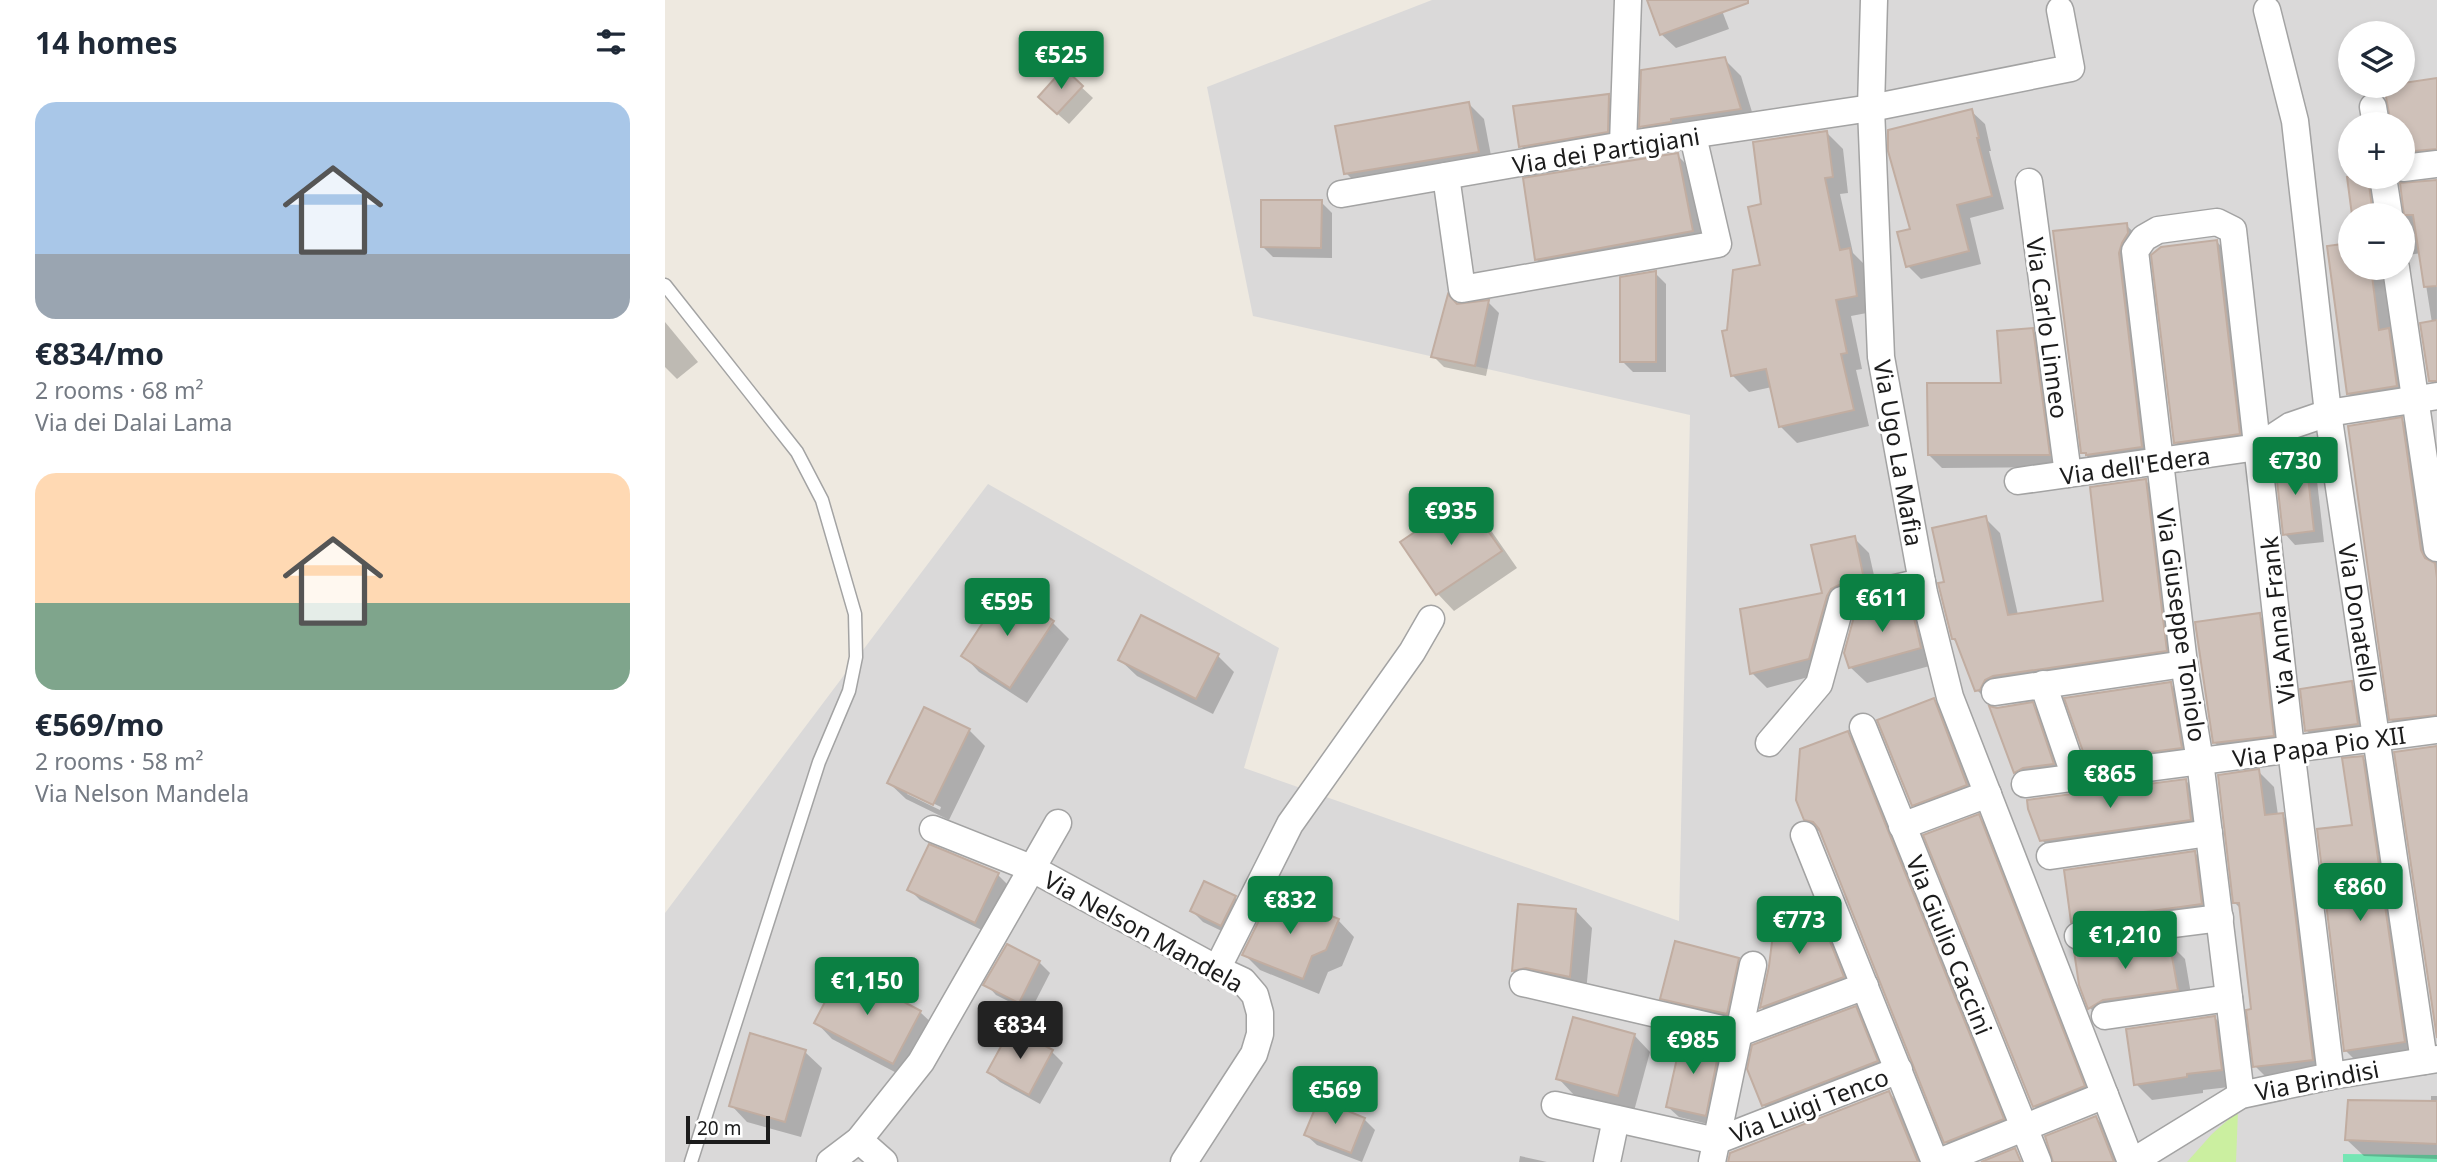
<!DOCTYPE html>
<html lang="en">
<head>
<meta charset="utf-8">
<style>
  body { margin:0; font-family:"Noto Sans",sans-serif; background:#f6f6f7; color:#1f2937; height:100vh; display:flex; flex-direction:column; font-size:26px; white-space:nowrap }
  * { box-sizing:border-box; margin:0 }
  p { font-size:23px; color:#747a83 }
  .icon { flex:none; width:38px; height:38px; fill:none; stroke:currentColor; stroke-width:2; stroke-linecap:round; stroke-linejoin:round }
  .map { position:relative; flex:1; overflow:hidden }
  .sheet { display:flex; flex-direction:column; background:#fff; width:665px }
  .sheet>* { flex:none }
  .tools { position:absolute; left:1673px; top:21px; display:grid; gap:14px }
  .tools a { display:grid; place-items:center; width:77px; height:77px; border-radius:50%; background:#fff; box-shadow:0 4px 10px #0003; font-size:35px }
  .scale { position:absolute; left:21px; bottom:18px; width:84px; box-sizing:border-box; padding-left:7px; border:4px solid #1c1c1c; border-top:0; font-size:19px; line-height:24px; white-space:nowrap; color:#1c1c1c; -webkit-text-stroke:5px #fff; paint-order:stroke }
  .price { position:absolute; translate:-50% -60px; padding:0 16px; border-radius:7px; background:#0b8043; color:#fff; font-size:23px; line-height:46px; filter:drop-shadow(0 2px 4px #0008) }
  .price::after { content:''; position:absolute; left:50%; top:42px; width:21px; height:16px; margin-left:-10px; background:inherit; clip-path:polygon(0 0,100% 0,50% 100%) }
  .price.active { background:#222; color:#fff }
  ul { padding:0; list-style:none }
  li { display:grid; align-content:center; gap:14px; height:371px; padding:0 35px }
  li span { display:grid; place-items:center; height:217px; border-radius:21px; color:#555 }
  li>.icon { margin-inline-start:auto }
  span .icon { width:126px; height:126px; fill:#fffc; stroke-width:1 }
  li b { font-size:30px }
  h2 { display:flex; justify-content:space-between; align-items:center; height:84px; padding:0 35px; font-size:30px }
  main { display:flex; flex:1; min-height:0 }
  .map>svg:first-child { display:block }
</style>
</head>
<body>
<main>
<section class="sheet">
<h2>14 homes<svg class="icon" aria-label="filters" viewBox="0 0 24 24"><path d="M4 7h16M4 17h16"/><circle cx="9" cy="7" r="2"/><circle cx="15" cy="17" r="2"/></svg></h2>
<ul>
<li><span style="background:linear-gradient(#a9c7e8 70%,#9aa5b1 0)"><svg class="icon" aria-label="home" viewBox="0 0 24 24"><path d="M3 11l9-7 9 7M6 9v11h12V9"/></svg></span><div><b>€834/mo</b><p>2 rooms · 68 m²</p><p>Via dei Dalai Lama</p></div></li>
<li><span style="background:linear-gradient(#ffd9b3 60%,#7fa58c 0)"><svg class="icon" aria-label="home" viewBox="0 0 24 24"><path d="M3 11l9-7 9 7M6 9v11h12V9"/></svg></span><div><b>€569/mo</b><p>2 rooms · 58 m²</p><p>Via Nelson Mandela</p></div></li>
</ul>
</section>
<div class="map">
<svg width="1772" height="1162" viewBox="0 0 1772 1162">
  <rect width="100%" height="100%" fill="#eee9e0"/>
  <path fill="#dad9d9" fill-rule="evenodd" d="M 767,0 L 1772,0 L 1772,1162 L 0,1162 L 0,913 L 323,484 L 614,648 L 579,768 L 1014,921 L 1025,415 L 588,316 L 542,87 ZM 1685,33 L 1738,33 L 1738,86 L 1685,86 ZM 1685,124 L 1738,124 L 1738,177 L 1685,177 ZM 1685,215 L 1738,215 L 1738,268 L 1685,268 Z"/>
  <path fill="#cbefa0" d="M 1573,1111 L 1571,1162 L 1522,1162 L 1547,1134 Z"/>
  <path fill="#75e6b4" d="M 1678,1154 L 1772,1155 L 1772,1162 L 1678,1162 Z"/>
  <g fill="#0003" fill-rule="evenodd">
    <path d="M 984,0 L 1053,0 L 1064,29 L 1011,48 L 996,34 Z"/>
    <path d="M 1059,59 L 1076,76 L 1091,125 L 992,142 L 976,126 Z"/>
    <path d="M 399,71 L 428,98 L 404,124 L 386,108 Z"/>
    <path d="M 1772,80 L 1772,168 L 1725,183 L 1723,215 L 1689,215 L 1681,157 L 1685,156 L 1685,177 L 1738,177 L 1738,124 L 1728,124 L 1721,87 Z"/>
    <path d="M 943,96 L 954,107 L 953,142 L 866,157 L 856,146 Z"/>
    <path d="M 804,104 L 819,119 L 828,166 L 696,188 L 681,173 Z"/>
    <path d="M 1306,111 L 1320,124 L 1326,151 L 1324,151 L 1339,209 L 1305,218 L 1316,264 L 1256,279 L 1243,266 L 1247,230 Z"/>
    <path d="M 1161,132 L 1178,149 L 1183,193 L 1175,194 L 1188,253 L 1201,266 L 1207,312 L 1186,316 L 1197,369 L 1191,370 L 1204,426 L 1132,443 L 1115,426 L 1107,387 L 1084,392 L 1068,376 L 1063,331 L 1098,266 L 1098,206 Z"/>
    <path d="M 1012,155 L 1027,170 L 1043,246 L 887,275 L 871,259 Z"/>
    <path d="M 1772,181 L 1772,387 L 1765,381 L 1767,323 L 1756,253 L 1738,256 L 1738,225 L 1741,220 L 1737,185 Z"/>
    <path d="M 656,202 L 667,213 L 667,258 L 608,257 L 597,246 Z"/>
    <path d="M 1461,225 L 1477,240 L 1492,462 L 1433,468 L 1418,452 L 1390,233 Z"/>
    <path d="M 1551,241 L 1567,257 L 1590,449 L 1526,458 L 1510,442 Z"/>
    <path d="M 1685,245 L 1685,268 L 1720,268 L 1749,404 L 1701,411 L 1683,393 L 1664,247 Z"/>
    <path d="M 990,273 L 1001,284 L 1001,372 L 968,372 L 957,361 Z"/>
    <path d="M 823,302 L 834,313 L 821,376 L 779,367 L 768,356 L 792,306 Z"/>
    <path d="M 0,322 L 33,362 L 12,379 L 0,367 Z"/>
    <path d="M 1367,330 L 1380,343 L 1397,467 L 1277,468 L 1264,455 L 1338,385 Z"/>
    <path d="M 1736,419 L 1754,437 L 1772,559 L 1772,734 L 1744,737 L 1726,720 Z"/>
    <path d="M 1641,461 L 1651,472 L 1659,542 L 1630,545 L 1620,534 Z"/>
    <path d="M 1481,481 L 1496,496 L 1516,665 L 1327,705 L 1312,690 L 1294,645 L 1288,639 L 1281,583 L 1320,518 L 1335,533 L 1353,615 L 1440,603 Z"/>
    <path d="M 800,500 L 816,516 L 852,568 L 789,611 L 773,594 L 737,543 Z"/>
    <path d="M 1189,538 L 1204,553 L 1213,593 L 1189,599 L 1159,673 L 1102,688 L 1087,673 L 1159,594 Z"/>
    <path d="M 340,592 L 388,623 L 404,639 L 362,703 L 314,672 L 298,655 Z"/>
    <path d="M 1244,603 L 1261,619 L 1272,664 L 1202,683 L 1185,667 Z"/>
    <path d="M 1594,615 L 1611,632 L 1624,751 L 1566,759 L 1550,743 Z"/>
    <path d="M 553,656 L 569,672 L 548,714 L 472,676 L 455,660 Z"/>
    <path d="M 1686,683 L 1697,694 L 1703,735 L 1652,741 L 1642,731 Z"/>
    <path d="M 1505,684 L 1522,700 L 1532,764 L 1439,776 L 1422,759 Z"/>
    <path d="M 1269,700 L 1285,716 L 1318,801 L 1265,821 L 1248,805 Z"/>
    <path d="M 1367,704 L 1378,715 L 1399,775 L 1361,783 L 1351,772 L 1332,709 Z"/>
    <path d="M 304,730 L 320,746 L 284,820 L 241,799 L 224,783 ZM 242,791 L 276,807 L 275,810 L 242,794 Z"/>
    <path d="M 1183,733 L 1197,748 L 1352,1134 L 1296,1157 L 1281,1142 L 1158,835 L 1140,819 Z"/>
    <path d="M 1697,757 L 1711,771 L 1753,1056 L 1694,1064 L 1680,1050 L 1689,826 Z"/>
    <path d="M 1593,771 L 1609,787 L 1613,815 L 1617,815 L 1633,831 L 1663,1075 L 1606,1082 L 1590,1066 L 1588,1011 L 1576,909 L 1570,903 Z"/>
    <path d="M 1521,781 L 1537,797 L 1542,836 L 1393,857 L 1377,840 Z"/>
    <path d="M 1313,816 L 1335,838 L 1440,1108 L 1391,1128 L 1369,1106 Z"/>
    <path d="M 265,847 L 333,875 L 344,886 L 321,932 L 255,900 L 244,889 Z"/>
    <path d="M 1530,853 L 1546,869 L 1552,920 L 1424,938 L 1407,922 Z"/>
    <path d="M 570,898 L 581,909 L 567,936 L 538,922 L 527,911 Z"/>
    <path d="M 1148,903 L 1165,920 L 1194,993 L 1113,1024 L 1097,1008 L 1106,966 Z"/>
    <path d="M 911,911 L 927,928 L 921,992 L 865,987 L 848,971 Z"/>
    <path d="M 673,920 L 689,937 L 677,966 L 663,972 L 654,994 L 595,970 L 579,954 Z"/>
    <path d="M 1503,942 L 1520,959 L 1528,1006 L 1441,1024 L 1425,1008 Z"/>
    <path d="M 1073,960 L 1090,976 L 1078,1029 L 1014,1014 L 997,998 Z"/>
    <path d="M 374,962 L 385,973 L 365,1012 L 331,995 L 321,984 Z"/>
    <path d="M 1190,1008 L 1207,1025 L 1228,1078 L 1115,1122 L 1099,1105 Z"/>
    <path d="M 255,1012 L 272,1028 L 245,1080 L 167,1039 L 151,1022 Z"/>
    <path d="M 1550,1018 L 1566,1034 L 1573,1086 L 1538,1090 L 1538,1093 L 1487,1100 L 1471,1084 Z"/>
    <path d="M 969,1035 L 985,1052 L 969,1111 L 909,1095 L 893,1078 Z"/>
    <path d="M 1054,1046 L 1065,1057 L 1051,1126 L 1014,1117 L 1003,1107 Z"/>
    <path d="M 140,1052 L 157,1068 L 136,1137 L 82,1122 L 66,1105 Z"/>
    <path d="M 387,1052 L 398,1063 L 375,1104 L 335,1082 L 324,1072 Z"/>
    <path d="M 1224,1093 L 1243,1112 L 1263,1162 L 1069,1162 Z"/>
    <path d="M 1766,1096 L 1772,1096 L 1772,1159 L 1699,1156 L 1682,1140 L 1766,1103 Z"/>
    <path d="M 1431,1118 L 1450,1137 L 1460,1162 L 1390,1162 Z"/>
    <path d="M 699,1119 L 710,1130 L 697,1162 L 652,1145 L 641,1135 Z"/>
    <path d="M 855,1156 L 882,1162 L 854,1162 Z"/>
  </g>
  <g fill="#cfc1b9" stroke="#c1ada1" stroke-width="2">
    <path d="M 982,0 L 1083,0 L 1083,3 L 995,35 Z"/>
    <path d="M 1060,57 L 1076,109 L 1006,119 L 1006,122 L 974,127 L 976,70 Z"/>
    <path d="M 399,68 L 418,86 L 392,114 L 373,97 Z"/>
    <path d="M 1772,78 L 1772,149 L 1738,152 L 1738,124 L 1726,124 L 1719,86 L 1738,86 L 1738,83 Z"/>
    <path d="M 944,94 L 943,132 L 854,147 L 848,106 Z"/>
    <path d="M 804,102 L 814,152 L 679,174 L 670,126 Z"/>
    <path d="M 1307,109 L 1314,138 L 1312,138 L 1327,196 L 1292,205 L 1304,251 L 1241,267 L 1232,232 L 1245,229 L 1223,151 L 1223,130 Z"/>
    <path d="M 1162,131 L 1168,177 L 1160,178 L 1175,250 L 1185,248 L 1192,296 L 1171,300 L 1182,353 L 1176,354 L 1189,410 L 1114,427 L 1101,369 L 1066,376 L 1057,331 L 1062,330 L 1068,270 L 1095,265 L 1083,207 L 1096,204 L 1088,142 Z"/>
    <path d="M 1013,153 L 1028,231 L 870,260 L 858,178 Z"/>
    <path d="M 1682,177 L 1703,177 L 1708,215 L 1687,215 Z"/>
    <path d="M 1772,180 L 1772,286 L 1759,287 L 1748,215 L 1739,215 L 1735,183 Z"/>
    <path d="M 596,200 L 657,200 L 656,248 L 596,247 Z"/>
    <path d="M 1462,223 L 1463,233 L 1457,243 L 1454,253 L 1477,447 L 1421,455 L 1421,453 L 1416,453 L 1388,231 Z"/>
    <path d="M 1552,240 L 1575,434 L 1509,443 L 1486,255 L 1496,247 Z"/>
    <path d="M 1685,243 L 1685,268 L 1706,268 L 1714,330 L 1724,328 L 1732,386 L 1682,394 L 1662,246 Z"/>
    <path d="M 991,271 L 991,362 L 955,362 L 955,277 Z"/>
    <path d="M 783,294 L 792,304 L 824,300 L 810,366 L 766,357 Z"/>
    <path d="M 1772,320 L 1772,381 L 1764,381 L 1755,323 Z"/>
    <path d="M 1368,328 L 1385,455 L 1263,455 L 1262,383 L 1336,383 L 1332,331 Z"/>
    <path d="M 1737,417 L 1756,550 L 1760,558 L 1770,563 L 1772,578 L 1772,715 L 1724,720 L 1683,426 Z"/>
    <path d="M 1641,459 L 1649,531 L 1618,535 L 1610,463 Z"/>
    <path d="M 1481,479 L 1502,651 L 1328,676 L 1320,680 L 1315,690 L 1310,691 L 1290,639 L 1287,639 L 1273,583 L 1279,582 L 1267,528 L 1321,516 L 1343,615 L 1438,601 L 1425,487 Z"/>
    <path d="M 800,498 L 837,551 L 771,595 L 735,542 Z"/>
    <path d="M 1190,536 L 1199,579 L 1174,585 L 1166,589 L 1162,596 L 1144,659 L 1085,674 L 1075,609 L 1157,593 L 1146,545 Z"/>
    <path d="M 340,589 L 389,621 L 345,688 L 296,656 Z"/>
    <path d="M 1245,601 L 1256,648 L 1184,668 L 1179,653 L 1190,613 Z"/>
    <path d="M 1595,613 L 1609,736 L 1548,743 L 1530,622 Z"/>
    <path d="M 476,615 L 554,654 L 531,699 L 453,660 Z"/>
    <path d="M 1687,681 L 1693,724 L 1640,731 L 1635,689 Z"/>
    <path d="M 1506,682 L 1517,748 L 1421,760 L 1399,698 Z"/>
    <path d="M 1269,698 L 1302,785 L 1247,806 L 1212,720 Z"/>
    <path d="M 1368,702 L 1389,764 L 1358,768 L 1349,773 L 1324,706 L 1332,708 Z"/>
    <path d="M 259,707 L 305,729 L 268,805 L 222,783 Z"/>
    <path d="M 1183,731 L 1339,1119 L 1279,1143 L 1154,829 L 1148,822 L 1139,820 L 1131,800 L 1135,749 Z"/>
    <path d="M 1772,746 L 1772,1038 L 1729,752 Z"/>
    <path d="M 1698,756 L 1740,1042 L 1679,1051 L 1652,829 L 1687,825 L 1677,758 Z"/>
    <path d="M 1594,769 L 1600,815 L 1618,813 L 1648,1060 L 1588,1067 L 1581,1010 L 1586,1009 L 1574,903 L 1568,903 L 1553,775 Z"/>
    <path d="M 1521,779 L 1526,820 L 1375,841 L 1363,809 L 1362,800 Z"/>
    <path d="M 1314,814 L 1420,1086 L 1368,1107 L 1258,835 Z"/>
    <path d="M 264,844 L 334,873 L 310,923 L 242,890 Z"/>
    <path d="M 1530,851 L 1537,904 L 1406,922 L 1399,870 Z"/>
    <path d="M 539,881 L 571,896 L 556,926 L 525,911 Z"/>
    <path d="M 608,892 L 674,919 L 661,950 L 647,956 L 638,979 L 577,955 Z"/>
    <path d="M 1149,901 L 1179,977 L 1095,1008 L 1104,966 L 1110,918 Z"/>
    <path d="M 853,904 L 911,909 L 905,977 L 861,968 L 847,971 Z"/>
    <path d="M 1504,940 L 1513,990 L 1438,1000 L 1423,1009 L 1414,985 L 1409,951 Z"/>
    <path d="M 1010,941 L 1074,958 L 1062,1014 L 995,999 Z"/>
    <path d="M 342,944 L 375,961 L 354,1003 L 318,985 Z"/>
    <path d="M 177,969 L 256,1011 L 228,1064 L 149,1023 Z"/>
    <path d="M 1191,1006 L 1213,1061 L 1097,1106 L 1082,1069 L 1087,1045 Z"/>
    <path d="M 1550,1016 L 1557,1070 L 1522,1074 L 1522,1077 L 1469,1085 L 1461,1029 Z"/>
    <path d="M 908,1017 L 970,1034 L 953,1096 L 891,1079 Z"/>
    <path d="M 346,1028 L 388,1050 L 364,1095 L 322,1072 Z"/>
    <path d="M 85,1033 L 141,1050 L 120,1122 L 64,1106 Z"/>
    <path d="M 1017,1036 L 1055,1045 L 1041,1116 L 1001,1107 Z"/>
    <path d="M 1224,1091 L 1253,1162 L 1063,1162 L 1065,1153 Z"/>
    <path d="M 654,1099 L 700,1118 L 686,1153 L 639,1135 Z"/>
    <path d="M 1683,1100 L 1772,1101 L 1772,1144 L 1680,1140 Z"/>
    <path d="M 1431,1116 L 1449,1162 L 1388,1162 L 1380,1136 Z"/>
    <path d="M 1350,1148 L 1356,1162 L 1316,1162 Z"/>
  </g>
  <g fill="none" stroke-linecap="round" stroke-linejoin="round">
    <defs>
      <path id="lane" d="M 0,285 L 132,452 L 157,500 L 190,614 L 191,657 L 184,691 L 154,762 L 26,1162"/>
      <g id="street">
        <path d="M 1209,0 L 1206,108 L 1216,357 L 1259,593 L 1285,697 L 1466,1162"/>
        <path d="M 1602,10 L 1630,121 L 1663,413 L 1759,1061"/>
        <path d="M 1708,107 L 1711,124"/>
        <path d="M 958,145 L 963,0"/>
        <path d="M 1738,168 L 1772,164"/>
        <path d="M 781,176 L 797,289 L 1053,244 L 1028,136"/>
        <path d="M 1718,177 L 1724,215"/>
        <path d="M 1364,182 L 1403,474"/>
        <path d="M 676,194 L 958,145 L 1206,108 L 1406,68 L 1395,10"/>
        <path d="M 1731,268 L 1772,548"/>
        <path d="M 1353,481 L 1593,447 L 1625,426 L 1663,413 L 1772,396"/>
        <path d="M 1378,684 L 1410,777"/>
        <path d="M 1330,692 L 1519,664"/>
        <path d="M 1198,727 L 1373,1162"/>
        <path d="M 1104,743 L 1154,684 L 1177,600 L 1257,582"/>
        <path d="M 1360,784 L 1772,730"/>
        <path d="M 1237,826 L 1323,794"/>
        <path d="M 268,829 L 366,868 L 552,969 L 578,981 L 590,995 L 595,1013 L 595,1034 L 589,1054 L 519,1162"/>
        <path d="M 1139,835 L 1270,1162"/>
        <path d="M 1385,856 L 1544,833"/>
        <path d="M 1413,936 L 1555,918"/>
        <path d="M 552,969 L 625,824 L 747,652 L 766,619"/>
        <path d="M 858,983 L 1074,1033 L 1200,986"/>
        <path d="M 1440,1016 L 1564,998"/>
        <path d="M 1576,1095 L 1535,761 L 1519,664 L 1470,251 L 1479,238 L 1493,230 L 1552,222 L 1568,230 L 1626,749 L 1666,1076"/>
        <path d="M 890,1105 L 1051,1141 L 1234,1070"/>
        <path d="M 194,1140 L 219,1162"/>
        <path d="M 165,1162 L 194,1140 L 256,1062 L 393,823"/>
        <path d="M 942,1162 L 951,1119"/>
        <path d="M 1047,1162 L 1088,965"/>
        <path d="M 1274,1162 L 1440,1095"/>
        <path d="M 1467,1162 L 1576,1095 L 1666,1076 L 1772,1059"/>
      </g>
    </defs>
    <use href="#lane" stroke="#a3a3a3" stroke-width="15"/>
    <use href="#street" stroke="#a3a3a3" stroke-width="29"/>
    <use href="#lane" stroke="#fff" stroke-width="12"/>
    <use href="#street" stroke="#fff" stroke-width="26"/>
  </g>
  <g text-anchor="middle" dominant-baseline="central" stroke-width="6" stroke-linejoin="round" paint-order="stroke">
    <g font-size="24" fill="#1c1c1c" stroke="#fff">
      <text transform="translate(941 150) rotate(-9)">Via dei Partigiani</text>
      <text transform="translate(1383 328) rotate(82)">Via Carlo Linneo</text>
      <text transform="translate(1234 453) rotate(80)">Via Ugo La Mafia</text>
      <text transform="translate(1470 465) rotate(-8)">Via dell'Edera</text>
      <text transform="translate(1694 618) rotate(81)">Via Donatello</text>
      <text transform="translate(1612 620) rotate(-96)">Via Anna Frank</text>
      <text transform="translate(1517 625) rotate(82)">Via Giuseppe Toniolo</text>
      <text transform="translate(1654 746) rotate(-8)">Via Papa Pio XII</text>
      <text transform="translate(479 931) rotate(29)">Via Nelson Mandela</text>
      <text transform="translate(1285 945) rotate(68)">Via Giulio Caccini</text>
      <text transform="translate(1652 1080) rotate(-11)">Via Brindisi</text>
      <text transform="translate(1144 1105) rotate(-21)">Via Luigi Tenco</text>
    </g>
  </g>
</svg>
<div class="tools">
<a><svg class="icon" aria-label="layers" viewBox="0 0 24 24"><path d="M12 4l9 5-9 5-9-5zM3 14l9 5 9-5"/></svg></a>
<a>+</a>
<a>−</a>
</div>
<div class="scale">20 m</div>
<b class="price" style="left:396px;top:91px">€525</b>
<b class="price" style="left:1630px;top:497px">€730</b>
<b class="price" style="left:786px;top:547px">€935</b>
<b class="price" style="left:1217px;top:634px">€611</b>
<b class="price" style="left:342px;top:638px">€595</b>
<b class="price" style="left:1445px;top:810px">€865</b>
<b class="price" style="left:1695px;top:923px">€860</b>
<b class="price" style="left:625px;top:936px">€832</b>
<b class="price" style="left:1134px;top:956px">€773</b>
<b class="price" style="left:1460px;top:971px">€1,210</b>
<b class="price" style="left:202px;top:1017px">€1,150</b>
<b class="price active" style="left:355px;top:1061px">€834</b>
<b class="price" style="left:1028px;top:1076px">€985</b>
<b class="price" style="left:670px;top:1126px">€569</b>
</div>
</main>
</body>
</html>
